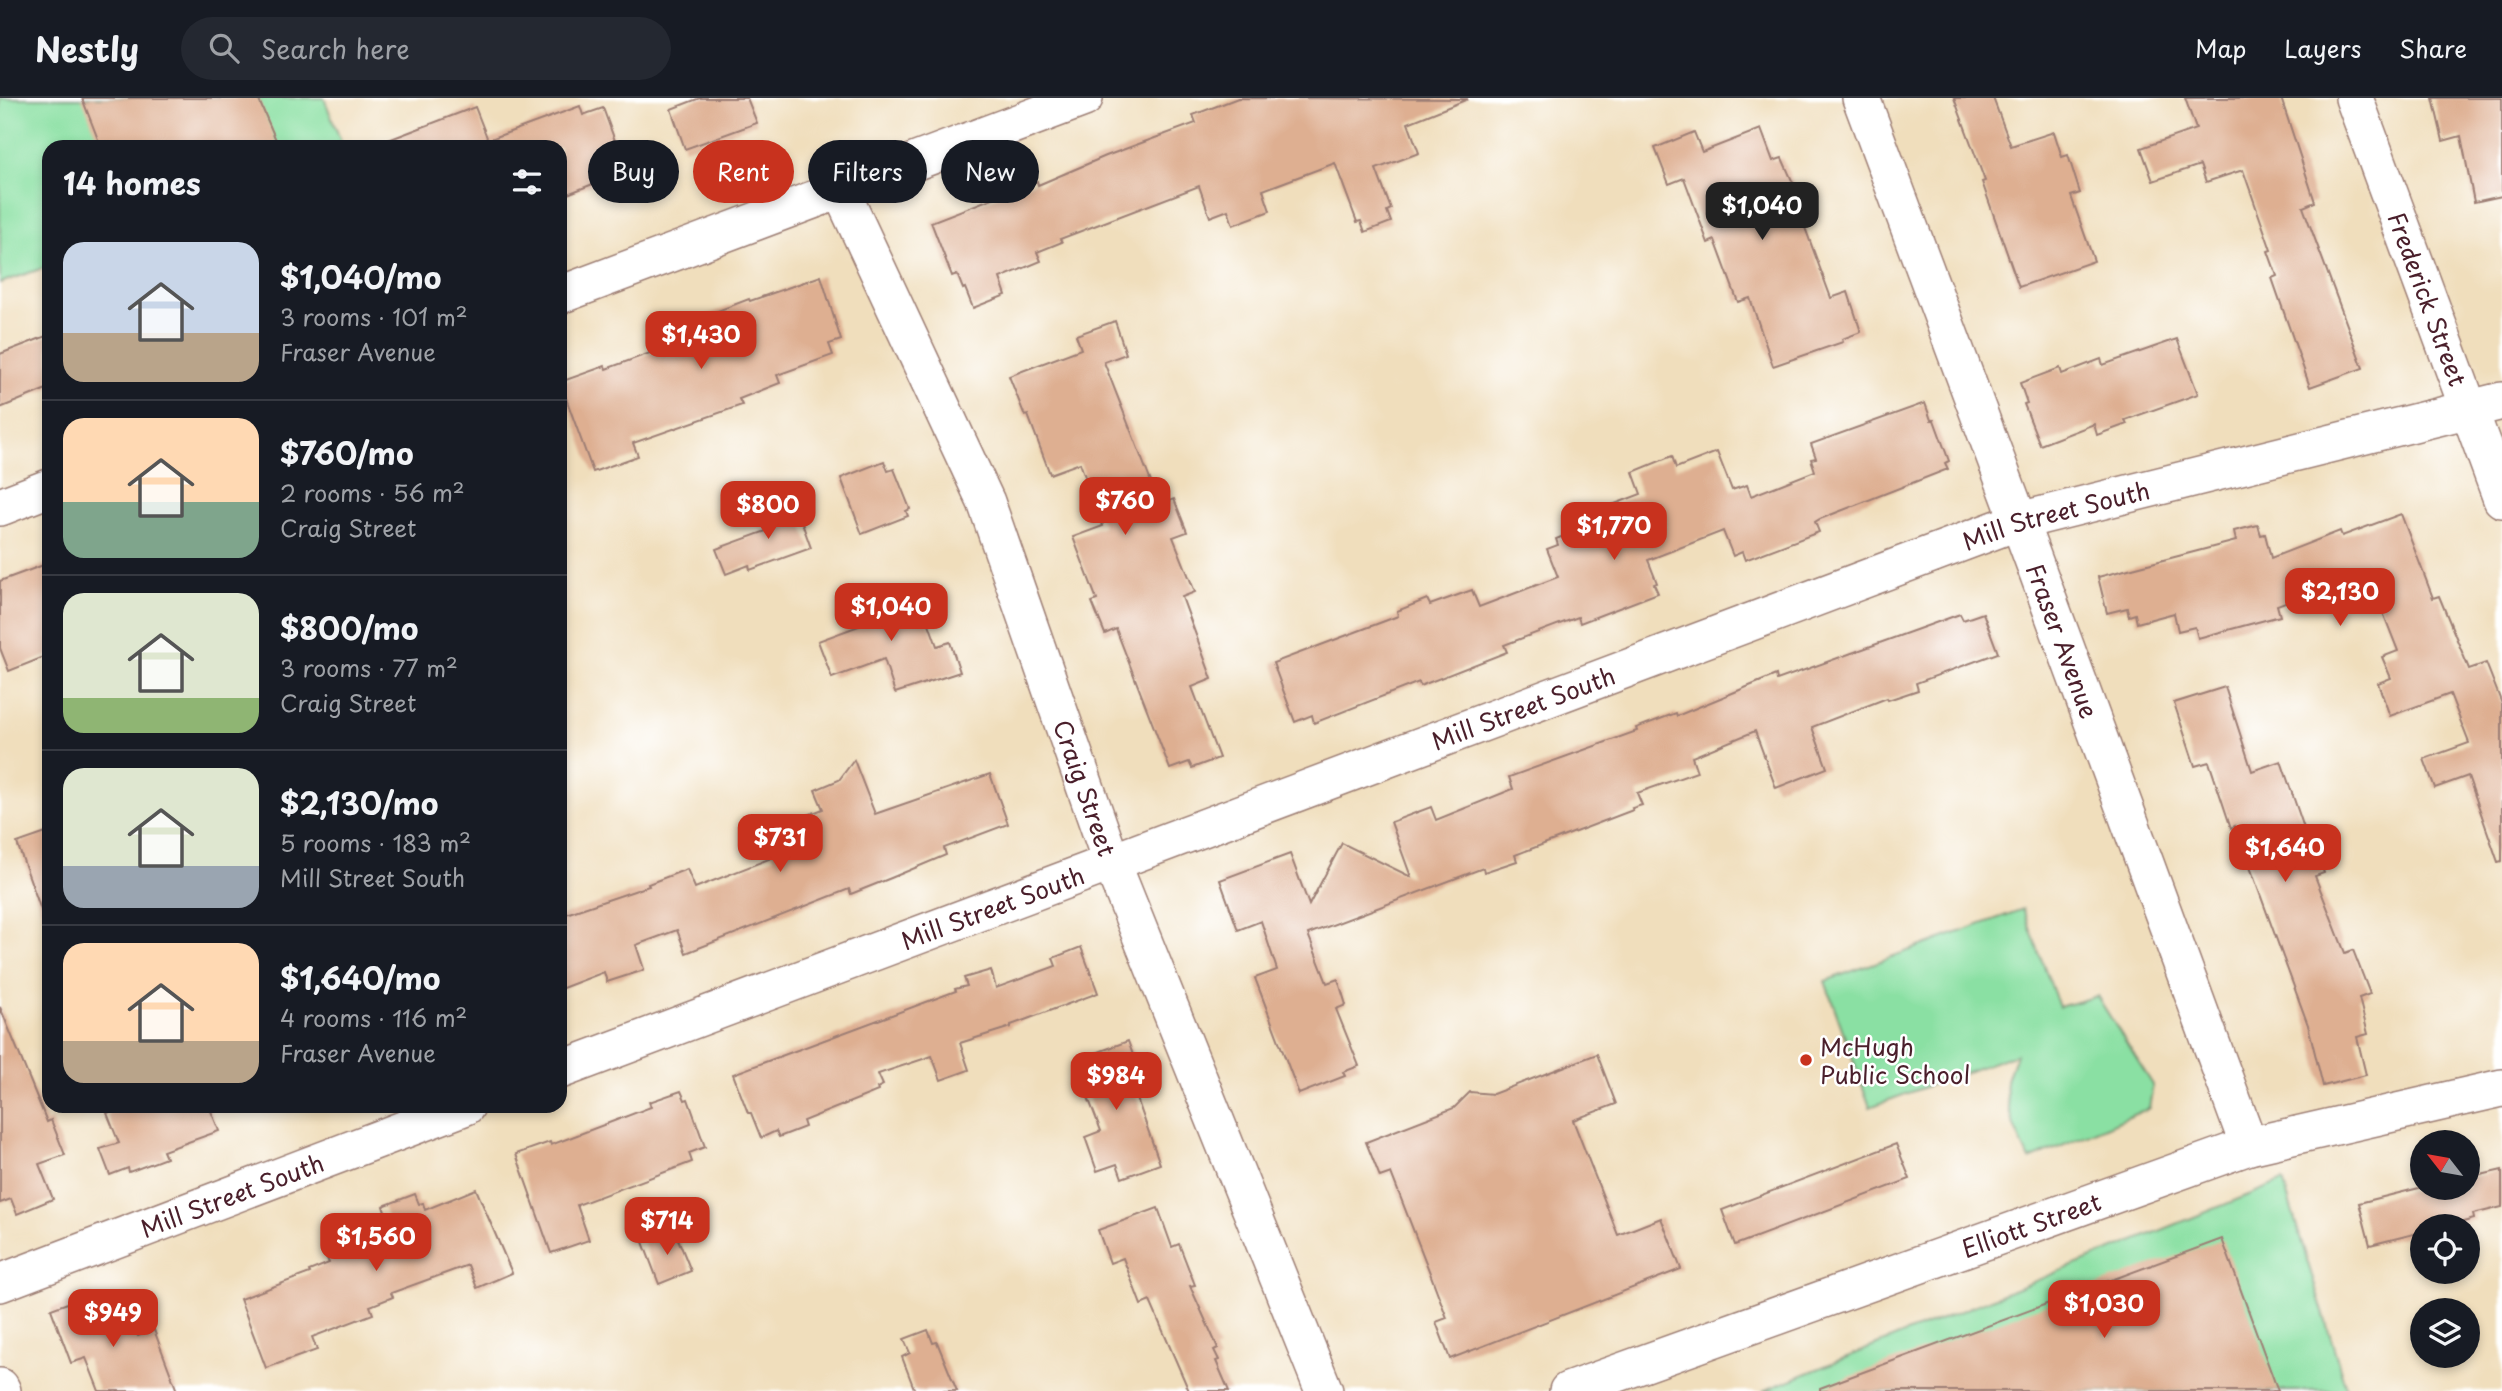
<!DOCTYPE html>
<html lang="en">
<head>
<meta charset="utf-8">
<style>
  body { margin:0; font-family:"Playpen Sans",sans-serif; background:#242831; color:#f1f3f6; height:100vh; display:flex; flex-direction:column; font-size:26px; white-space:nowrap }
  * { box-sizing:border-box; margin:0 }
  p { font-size:23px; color:#9ea1a6 }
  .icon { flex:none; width:38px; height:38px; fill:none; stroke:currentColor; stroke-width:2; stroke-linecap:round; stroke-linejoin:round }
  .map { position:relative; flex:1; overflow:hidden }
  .details { position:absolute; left:42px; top:42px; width:525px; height:973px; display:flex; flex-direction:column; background:#171b24; border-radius:21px; box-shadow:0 4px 10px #0003 }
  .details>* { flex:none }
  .banner { position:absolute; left:588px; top:42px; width:665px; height:63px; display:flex; gap:14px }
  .needle { width:46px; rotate:301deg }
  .controls { position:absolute; left:2410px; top:1032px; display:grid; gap:14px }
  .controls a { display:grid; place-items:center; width:70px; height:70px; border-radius:50%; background:#171b24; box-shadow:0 4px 10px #0003; font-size:35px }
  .price { position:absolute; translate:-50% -60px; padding:0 16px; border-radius:14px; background:#c8321e; color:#fff; font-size:23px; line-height:46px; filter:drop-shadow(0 2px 4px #0008) }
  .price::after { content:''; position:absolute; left:50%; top:42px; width:21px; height:16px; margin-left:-10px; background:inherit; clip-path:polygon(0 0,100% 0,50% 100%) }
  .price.active { background:#222; color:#fff }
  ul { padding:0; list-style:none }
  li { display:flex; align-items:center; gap:21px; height:175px; padding:0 21px }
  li+li { border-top:2px solid #363941 }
  li span { display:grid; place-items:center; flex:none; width:196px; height:140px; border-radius:21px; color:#555 }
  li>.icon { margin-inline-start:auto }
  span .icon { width:84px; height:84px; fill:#fffc; stroke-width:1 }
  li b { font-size:30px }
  h2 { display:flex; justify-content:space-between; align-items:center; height:84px; padding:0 21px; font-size:30px }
  .pill { padding:0 24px; border-radius:32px; background:#171b24; box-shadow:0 4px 10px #0003; font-size:24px; line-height:63px }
  .pill.active { background:#c8321e; color:#fff }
  header { display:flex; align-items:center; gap:42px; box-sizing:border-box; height:98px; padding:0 35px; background:#171b24; border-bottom:2px solid #363941 }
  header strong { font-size:33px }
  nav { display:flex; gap:38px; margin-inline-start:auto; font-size:24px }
  .search { width:490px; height:63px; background:#242831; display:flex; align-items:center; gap:18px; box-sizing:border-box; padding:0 24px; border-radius:38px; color:#9ea1a6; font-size:26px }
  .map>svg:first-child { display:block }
</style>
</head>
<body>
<header>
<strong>Nestly</strong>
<div class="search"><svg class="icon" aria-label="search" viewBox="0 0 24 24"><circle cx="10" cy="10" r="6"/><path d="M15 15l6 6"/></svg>Search here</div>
<nav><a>Map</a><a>Layers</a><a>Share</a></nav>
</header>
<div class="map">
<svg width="2502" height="1293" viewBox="0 0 2502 1293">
  <rect width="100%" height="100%" fill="#fff"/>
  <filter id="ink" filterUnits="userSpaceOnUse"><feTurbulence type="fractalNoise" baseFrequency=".0143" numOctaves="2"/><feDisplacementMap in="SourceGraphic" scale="14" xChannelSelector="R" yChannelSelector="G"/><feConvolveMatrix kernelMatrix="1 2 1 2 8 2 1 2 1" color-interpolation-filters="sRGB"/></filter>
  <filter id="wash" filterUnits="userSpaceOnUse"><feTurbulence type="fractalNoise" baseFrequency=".00686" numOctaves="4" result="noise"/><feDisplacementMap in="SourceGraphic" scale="28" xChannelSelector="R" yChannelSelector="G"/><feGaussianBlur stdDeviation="1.57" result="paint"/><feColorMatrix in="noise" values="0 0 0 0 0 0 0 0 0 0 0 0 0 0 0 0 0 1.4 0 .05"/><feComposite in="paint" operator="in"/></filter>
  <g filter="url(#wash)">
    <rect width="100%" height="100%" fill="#f0debc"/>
    <g fill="#8ae0a3" stroke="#6a8067" stroke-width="2">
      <path d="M 0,0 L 324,0 L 343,49 L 49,49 L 49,168 L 0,185 Z"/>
      <path d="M 2023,811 L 2059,909 L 2097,898 L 2153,987 L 2149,1010 L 2030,1062 C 2017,1036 2004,1012 2007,983 C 2009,974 2014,964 2016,956 L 1870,1009 L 1825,883 Z"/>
      <path d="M 2283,1083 L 2347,1293 L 1763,1293 Z"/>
    </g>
    <g id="blocks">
      <g fill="#deaf91">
        <path d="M 82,0 L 258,0 L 279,49 L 101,49 Z"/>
        <path d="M 700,0 L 747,0 L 757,25 L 685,51 L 671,11 Z"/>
        <path d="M 1238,0 L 1468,1 L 1408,25 L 1419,55 L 1376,71 L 1391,111 L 1387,113 L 1391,124 L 1365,134 L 1361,123 L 1357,124 L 1335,65 L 1263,92 L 1270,113 L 1233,127 L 1228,112 L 1210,119 L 1199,88 L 1060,141 L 1062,144 L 1037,154 L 1041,163 L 1000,180 L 1006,197 L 973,210 L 965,190 L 963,191 L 957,176 L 952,178 L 931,124 L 1037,83 L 1038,87 L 1106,58 L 1196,25 L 1193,17 Z"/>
        <path d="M 1954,0 L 1993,0 L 2011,48 L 2054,34 L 2062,59 L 2068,57 L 2080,95 L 2071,98 L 2094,163 L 2019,189 L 1982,84 L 1985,83 Z"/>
        <path d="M 2185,0 L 2281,0 L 2315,104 L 2303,109 L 2363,270 L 2310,289 L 2272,180 L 2277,178 L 2268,153 L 2271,152 L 2243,72 L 2206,84 L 2200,67 L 2153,83 L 2141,50 L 2196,31 Z"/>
        <path d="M 2433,0 L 2502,0 L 2502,98 L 2474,104 L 2461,38 L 2443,43 Z"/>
        <path d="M 580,8 L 583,17 L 603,10 L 626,73 L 560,99 L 560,49 L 378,49 L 378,46 L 475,9 L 488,42 Z"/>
        <path d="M 1761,31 L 1773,63 L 1782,60 L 1794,87 L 1790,89 L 1831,200 L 1848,194 L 1861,234 L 1842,241 L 1843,244 L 1773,268 L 1750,200 L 1738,204 L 1715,142 L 1708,145 L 1684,80 L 1669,86 L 1655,50 L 1694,34 L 1702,54 Z"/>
        <path d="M 821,178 L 841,242 L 829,246 L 833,257 L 777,277 L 780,285 L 739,301 L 742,307 L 633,345 L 638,358 L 593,374 L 560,284 L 605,268 L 606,271 L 700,237 L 694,222 L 749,201 L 750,203 Z"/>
        <path d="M 1115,223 L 1126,256 L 1104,264 L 1160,407 L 1174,401 L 1187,434 L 1173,439 L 1195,494 L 1182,499 L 1212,581 L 1192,589 L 1219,660 L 1192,670 L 1189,664 L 1170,671 L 1116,531 L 1105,536 L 1092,504 L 1097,502 L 1073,439 L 1103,428 L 1080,365 L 1050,376 L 1028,317 L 1025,318 L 1009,278 L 1081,251 L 1076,237 Z"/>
        <path d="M 49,237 L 49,290 L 0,310 L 0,256 Z"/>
        <path d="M 2177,241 L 2198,296 L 2125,322 L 2127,326 L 2097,337 L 2094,326 L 2040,347 L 2024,306 L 2027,305 L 2020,285 L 2060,270 L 2062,276 L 2101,261 L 2103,267 Z"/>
        <path d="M 1925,305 L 1931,322 L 1934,322 L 1949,363 L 1945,365 L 1948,371 L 1820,421 L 1815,424 L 1819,434 L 1745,462 L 1742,454 L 1733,458 L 1723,433 L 1648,462 L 1657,485 L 1654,486 L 1658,495 L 1580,525 L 1578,519 L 1504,547 L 1507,554 L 1420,588 L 1419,584 L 1314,625 L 1312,617 L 1295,624 L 1273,565 L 1398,518 L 1397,513 L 1427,501 L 1430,507 L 1472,492 L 1479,509 L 1558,479 L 1547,451 L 1558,447 L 1556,441 L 1609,420 L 1604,410 L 1641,396 L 1633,374 L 1672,358 L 1676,370 L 1717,354 L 1732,392 L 1747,387 L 1751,398 L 1815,373 L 1811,361 L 1816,360 L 1811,346 Z"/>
        <path d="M 884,363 L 888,373 L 894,371 L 910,411 L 906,413 L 908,418 L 862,436 L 841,380 Z"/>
        <path d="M 794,403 L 811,450 L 750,472 L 749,467 L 726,476 L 716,451 L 769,432 L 762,415 Z"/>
        <path d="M 2401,416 L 2433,500 L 2439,498 L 2469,571 L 2486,565 L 2502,606 L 2502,763 L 2498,764 L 2468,678 L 2435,690 L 2424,661 L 2469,645 L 2450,596 L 2390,618 L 2378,585 L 2391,580 L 2382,559 L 2398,553 L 2367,474 L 2277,507 L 2280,518 L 2198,540 L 2195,529 L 2178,533 L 2174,515 L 2137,525 L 2135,516 L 2129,518 L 2127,510 L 2107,515 L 2098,479 L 2236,443 L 2234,433 L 2258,427 L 2261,437 L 2265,436 L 2271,460 L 2340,433 L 2342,438 Z"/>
        <path d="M 49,465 L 49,557 L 9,573 L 0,550 L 0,483 Z"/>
        <path d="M 917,492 L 937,548 L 950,544 L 960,574 L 895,595 L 884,561 L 832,580 L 818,543 L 859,528 L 852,507 L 880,496 L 883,504 Z"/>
        <path d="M 1983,515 L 1998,555 L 1916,585 L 1918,592 L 1888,602 L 1887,600 L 1812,629 L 1827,670 L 1776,690 L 1755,633 L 1692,659 L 1697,674 L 1637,695 L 1642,707 L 1632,710 L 1633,712 L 1515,757 L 1517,763 L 1484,774 L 1483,770 L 1308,836 L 1327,885 L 1338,881 L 1346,907 L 1336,911 L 1359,968 L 1343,974 L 1345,978 L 1299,996 L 1255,880 L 1277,872 L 1261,823 L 1238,832 L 1220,782 L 1290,756 L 1309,807 L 1342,745 L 1411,779 L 1391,724 L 1431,709 L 1436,722 L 1513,691 L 1509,679 L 1637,633 L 1636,630 L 1676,615 L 1677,618 L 1776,577 L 1777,582 L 1960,516 L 1963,522 Z"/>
        <path d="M 2225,589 L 2252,673 L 2281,663 L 2305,733 L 2308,732 L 2324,775 L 2315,778 L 2345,855 L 2353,852 L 2370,896 L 2359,900 L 2368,936 L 2357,939 L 2366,977 L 2323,988 L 2308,927 L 2235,728 L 2231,730 L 2209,664 L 2195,668 L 2174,605 Z"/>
        <path d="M 854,662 L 875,716 L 990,676 L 1008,726 L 944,750 L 946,757 L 891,780 L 851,796 L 849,791 L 686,855 L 677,832 L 636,847 L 644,871 L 641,873 L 607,884 L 604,874 L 560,891 L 560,818 L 649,788 L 648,786 L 687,771 L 695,790 L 774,759 L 765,734 L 823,711 L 815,692 L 839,682 Z"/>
        <path d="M 49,734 L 49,823 L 45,823 L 17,745 Z"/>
        <path d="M 1081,849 L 1098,895 L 1011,927 L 1011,929 L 960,945 L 969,972 L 941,982 L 932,958 L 878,976 L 883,987 L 877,990 L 878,993 L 803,1023 L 805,1029 L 779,1039 L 776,1033 L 761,1040 L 751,1015 L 748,1015 L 733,976 L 956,893 L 955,891 L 967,888 L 964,880 L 991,872 L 996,890 L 1056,868 L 1053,860 Z"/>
        <path d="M 0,909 L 47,1024 L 51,1022 L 65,1057 L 39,1066 L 53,1101 L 17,1116 L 11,1101 L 0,1105 Z"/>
        <path d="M 1128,943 L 1139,974 L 1129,978 L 1160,1066 L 1122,1080 L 1117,1066 L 1097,1073 L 1085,1039 L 1101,1033 L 1074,963 Z"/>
        <path d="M 1597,956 L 1616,1006 L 1573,1022 L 1618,1137 L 1661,1120 L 1681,1171 L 1450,1261 L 1436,1224 L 1447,1220 L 1430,1175 L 1391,1075 L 1380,1079 L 1366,1044 L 1454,1010 L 1470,994 L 1493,996 Z"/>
        <path d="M 681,993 L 685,1002 L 688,1001 L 705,1049 L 689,1055 L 692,1064 L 577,1107 L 589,1142 L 551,1155 L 516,1056 L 550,1044 L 551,1047 L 651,1009 L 649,1004 Z"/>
        <path d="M 125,1008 L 209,1008 L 219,1033 L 163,1053 L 166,1060 L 129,1074 L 128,1070 L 110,1077 L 100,1051 L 119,1045 L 107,1015 Z"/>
        <path d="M 1896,1046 L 1910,1081 L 1735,1147 L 1722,1112 Z"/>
        <path d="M 2502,1072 L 2502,1109 L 2473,1116 L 2474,1121 L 2445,1129 L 2422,1129 L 2422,1134 L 2370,1147 L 2359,1105 L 2419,1090 L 2468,1090 L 2468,1080 Z"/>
        <path d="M 476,1091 L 512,1175 L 477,1190 L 468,1167 L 391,1195 L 393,1199 L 370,1208 L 373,1216 L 312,1239 L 317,1252 L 266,1270 L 240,1201 L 310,1175 L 309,1173 L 329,1165 L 324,1153 L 390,1128 L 383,1108 L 415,1096 L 419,1106 L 423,1105 L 425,1112 Z"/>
        <path d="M 1158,1110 L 1172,1149 L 1179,1146 L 1195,1187 L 1190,1188 L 1218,1250 L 1214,1252 L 1219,1262 L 1216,1263 L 1229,1293 L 1189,1293 L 1150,1203 L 1141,1207 L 1123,1160 L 1110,1165 L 1098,1132 Z"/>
        <path d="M 674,1131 L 691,1173 L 659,1186 L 643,1144 Z"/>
        <path d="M 2222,1141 L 2278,1293 L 1820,1293 L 1820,1290 Z"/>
        <path d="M 92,1196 L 103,1224 L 130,1214 L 138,1238 L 154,1232 L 177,1293 L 99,1293 L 86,1260 L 71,1265 L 51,1211 Z"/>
        <path d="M 928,1232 L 933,1245 L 937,1244 L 957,1293 L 915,1293 L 902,1259 L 910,1255 L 904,1241 Z"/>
      </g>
    </g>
  </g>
  <g filter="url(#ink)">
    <use href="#blocks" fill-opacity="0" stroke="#9d7e74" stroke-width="2"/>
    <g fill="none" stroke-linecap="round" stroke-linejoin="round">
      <defs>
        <g id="street">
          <path id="s1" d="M 1861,0 L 2019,423 L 2249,1048"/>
          <path id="s2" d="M 2354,0 L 2502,401"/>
          <path id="s3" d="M 840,91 L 986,404 L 1111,763 L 1324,1293"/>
          <path d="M 560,197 L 1084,0"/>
          <path d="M 0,409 L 49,390"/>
          <path id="s4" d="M 560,972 L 2019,423 L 2502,303"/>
          <path id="s5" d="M 0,1185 L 466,1008"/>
          <path d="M 0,1289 L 2,1293"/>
          <path id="s6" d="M 1568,1293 L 2249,1048 L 2502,990"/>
        </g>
      </defs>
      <use href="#street" stroke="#9d7e74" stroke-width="40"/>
      <use href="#street" stroke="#fff" stroke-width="37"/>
    </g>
  </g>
  <circle fill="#c8321e" stroke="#fff" stroke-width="2.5" cx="1806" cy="962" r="7"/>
  <g text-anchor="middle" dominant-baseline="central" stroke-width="5" stroke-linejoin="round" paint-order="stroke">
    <g font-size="24" fill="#4a1f2b" stroke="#fff">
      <text stroke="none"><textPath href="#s2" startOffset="214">Frederick Street</textPath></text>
      <text stroke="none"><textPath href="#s4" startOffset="1596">Mill Street South</textPath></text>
      <text stroke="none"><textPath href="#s1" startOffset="579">Fraser Avenue</textPath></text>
      <text stroke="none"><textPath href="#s4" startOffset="1029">Mill Street South</textPath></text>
      <text stroke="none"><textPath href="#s3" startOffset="648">Craig Street</textPath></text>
      <text stroke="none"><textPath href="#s4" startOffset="462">Mill Street South</textPath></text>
      <text stroke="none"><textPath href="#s5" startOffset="248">Mill Street South</textPath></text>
      <text stroke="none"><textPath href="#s6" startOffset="492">Elliott Street</textPath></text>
    </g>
    <g font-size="24" fill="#4a1f2b" stroke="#fff" text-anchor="start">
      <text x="1820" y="948">McHugh<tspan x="1820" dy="28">Public School</tspan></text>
    </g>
  </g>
</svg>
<div class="controls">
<a><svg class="needle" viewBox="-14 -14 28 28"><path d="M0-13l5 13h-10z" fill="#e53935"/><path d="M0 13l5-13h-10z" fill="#9ea1a6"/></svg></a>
<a><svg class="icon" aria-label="locate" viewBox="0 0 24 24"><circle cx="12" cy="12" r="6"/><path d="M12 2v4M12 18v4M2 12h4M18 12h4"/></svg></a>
<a><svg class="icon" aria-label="layers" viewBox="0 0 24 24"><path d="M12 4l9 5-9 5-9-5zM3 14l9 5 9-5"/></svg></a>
</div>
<b class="price active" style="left:1762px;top:144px">$1,040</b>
<b class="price" style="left:701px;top:273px">$1,430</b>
<b class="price" style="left:1125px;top:439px">$760</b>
<b class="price" style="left:768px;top:443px">$800</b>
<b class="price" style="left:1614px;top:464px">$1,770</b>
<b class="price" style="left:2340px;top:530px">$2,130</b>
<b class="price" style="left:891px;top:545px">$1,040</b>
<b class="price" style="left:780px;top:776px">$731</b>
<b class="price" style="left:2285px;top:786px">$1,640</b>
<b class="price" style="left:1116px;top:1014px">$984</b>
<b class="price" style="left:667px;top:1159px">$714</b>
<b class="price" style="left:376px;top:1175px">$1,560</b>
<b class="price" style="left:2104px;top:1242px">$1,030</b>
<b class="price" style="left:113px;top:1251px">$949</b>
<div class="banner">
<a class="pill">Buy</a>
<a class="pill active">Rent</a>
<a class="pill">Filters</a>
<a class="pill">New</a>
</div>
<section class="details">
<h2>14 homes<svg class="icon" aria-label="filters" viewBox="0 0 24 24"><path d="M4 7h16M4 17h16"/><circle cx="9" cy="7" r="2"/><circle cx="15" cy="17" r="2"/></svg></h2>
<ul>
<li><span style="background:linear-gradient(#c9d6e8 65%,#b9a48a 0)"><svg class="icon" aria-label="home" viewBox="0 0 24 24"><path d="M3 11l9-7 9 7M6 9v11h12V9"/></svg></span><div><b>$1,040/mo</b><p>3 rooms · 101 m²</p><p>Fraser Avenue</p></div></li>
<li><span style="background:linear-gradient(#ffd9b3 60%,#7fa58c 0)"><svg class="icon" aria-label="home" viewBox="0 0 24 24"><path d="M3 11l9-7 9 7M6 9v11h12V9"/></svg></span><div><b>$760/mo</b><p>2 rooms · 56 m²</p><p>Craig Street</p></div></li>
<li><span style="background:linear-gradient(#dfe7d0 75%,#8fb573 0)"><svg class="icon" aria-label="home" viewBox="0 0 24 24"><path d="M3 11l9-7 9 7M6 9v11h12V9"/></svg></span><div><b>$800/mo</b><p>3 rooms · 77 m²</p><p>Craig Street</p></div></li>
<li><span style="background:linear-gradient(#dfe7d0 70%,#9aa5b1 0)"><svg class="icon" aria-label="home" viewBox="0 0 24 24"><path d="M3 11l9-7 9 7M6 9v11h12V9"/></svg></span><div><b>$2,130/mo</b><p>5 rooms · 183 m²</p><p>Mill Street South</p></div></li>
<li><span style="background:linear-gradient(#ffd9b3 70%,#b9a48a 0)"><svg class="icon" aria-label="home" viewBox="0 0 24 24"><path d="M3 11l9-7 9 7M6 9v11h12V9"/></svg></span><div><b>$1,640/mo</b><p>4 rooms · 116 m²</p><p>Fraser Avenue</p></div></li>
</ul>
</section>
</div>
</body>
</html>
